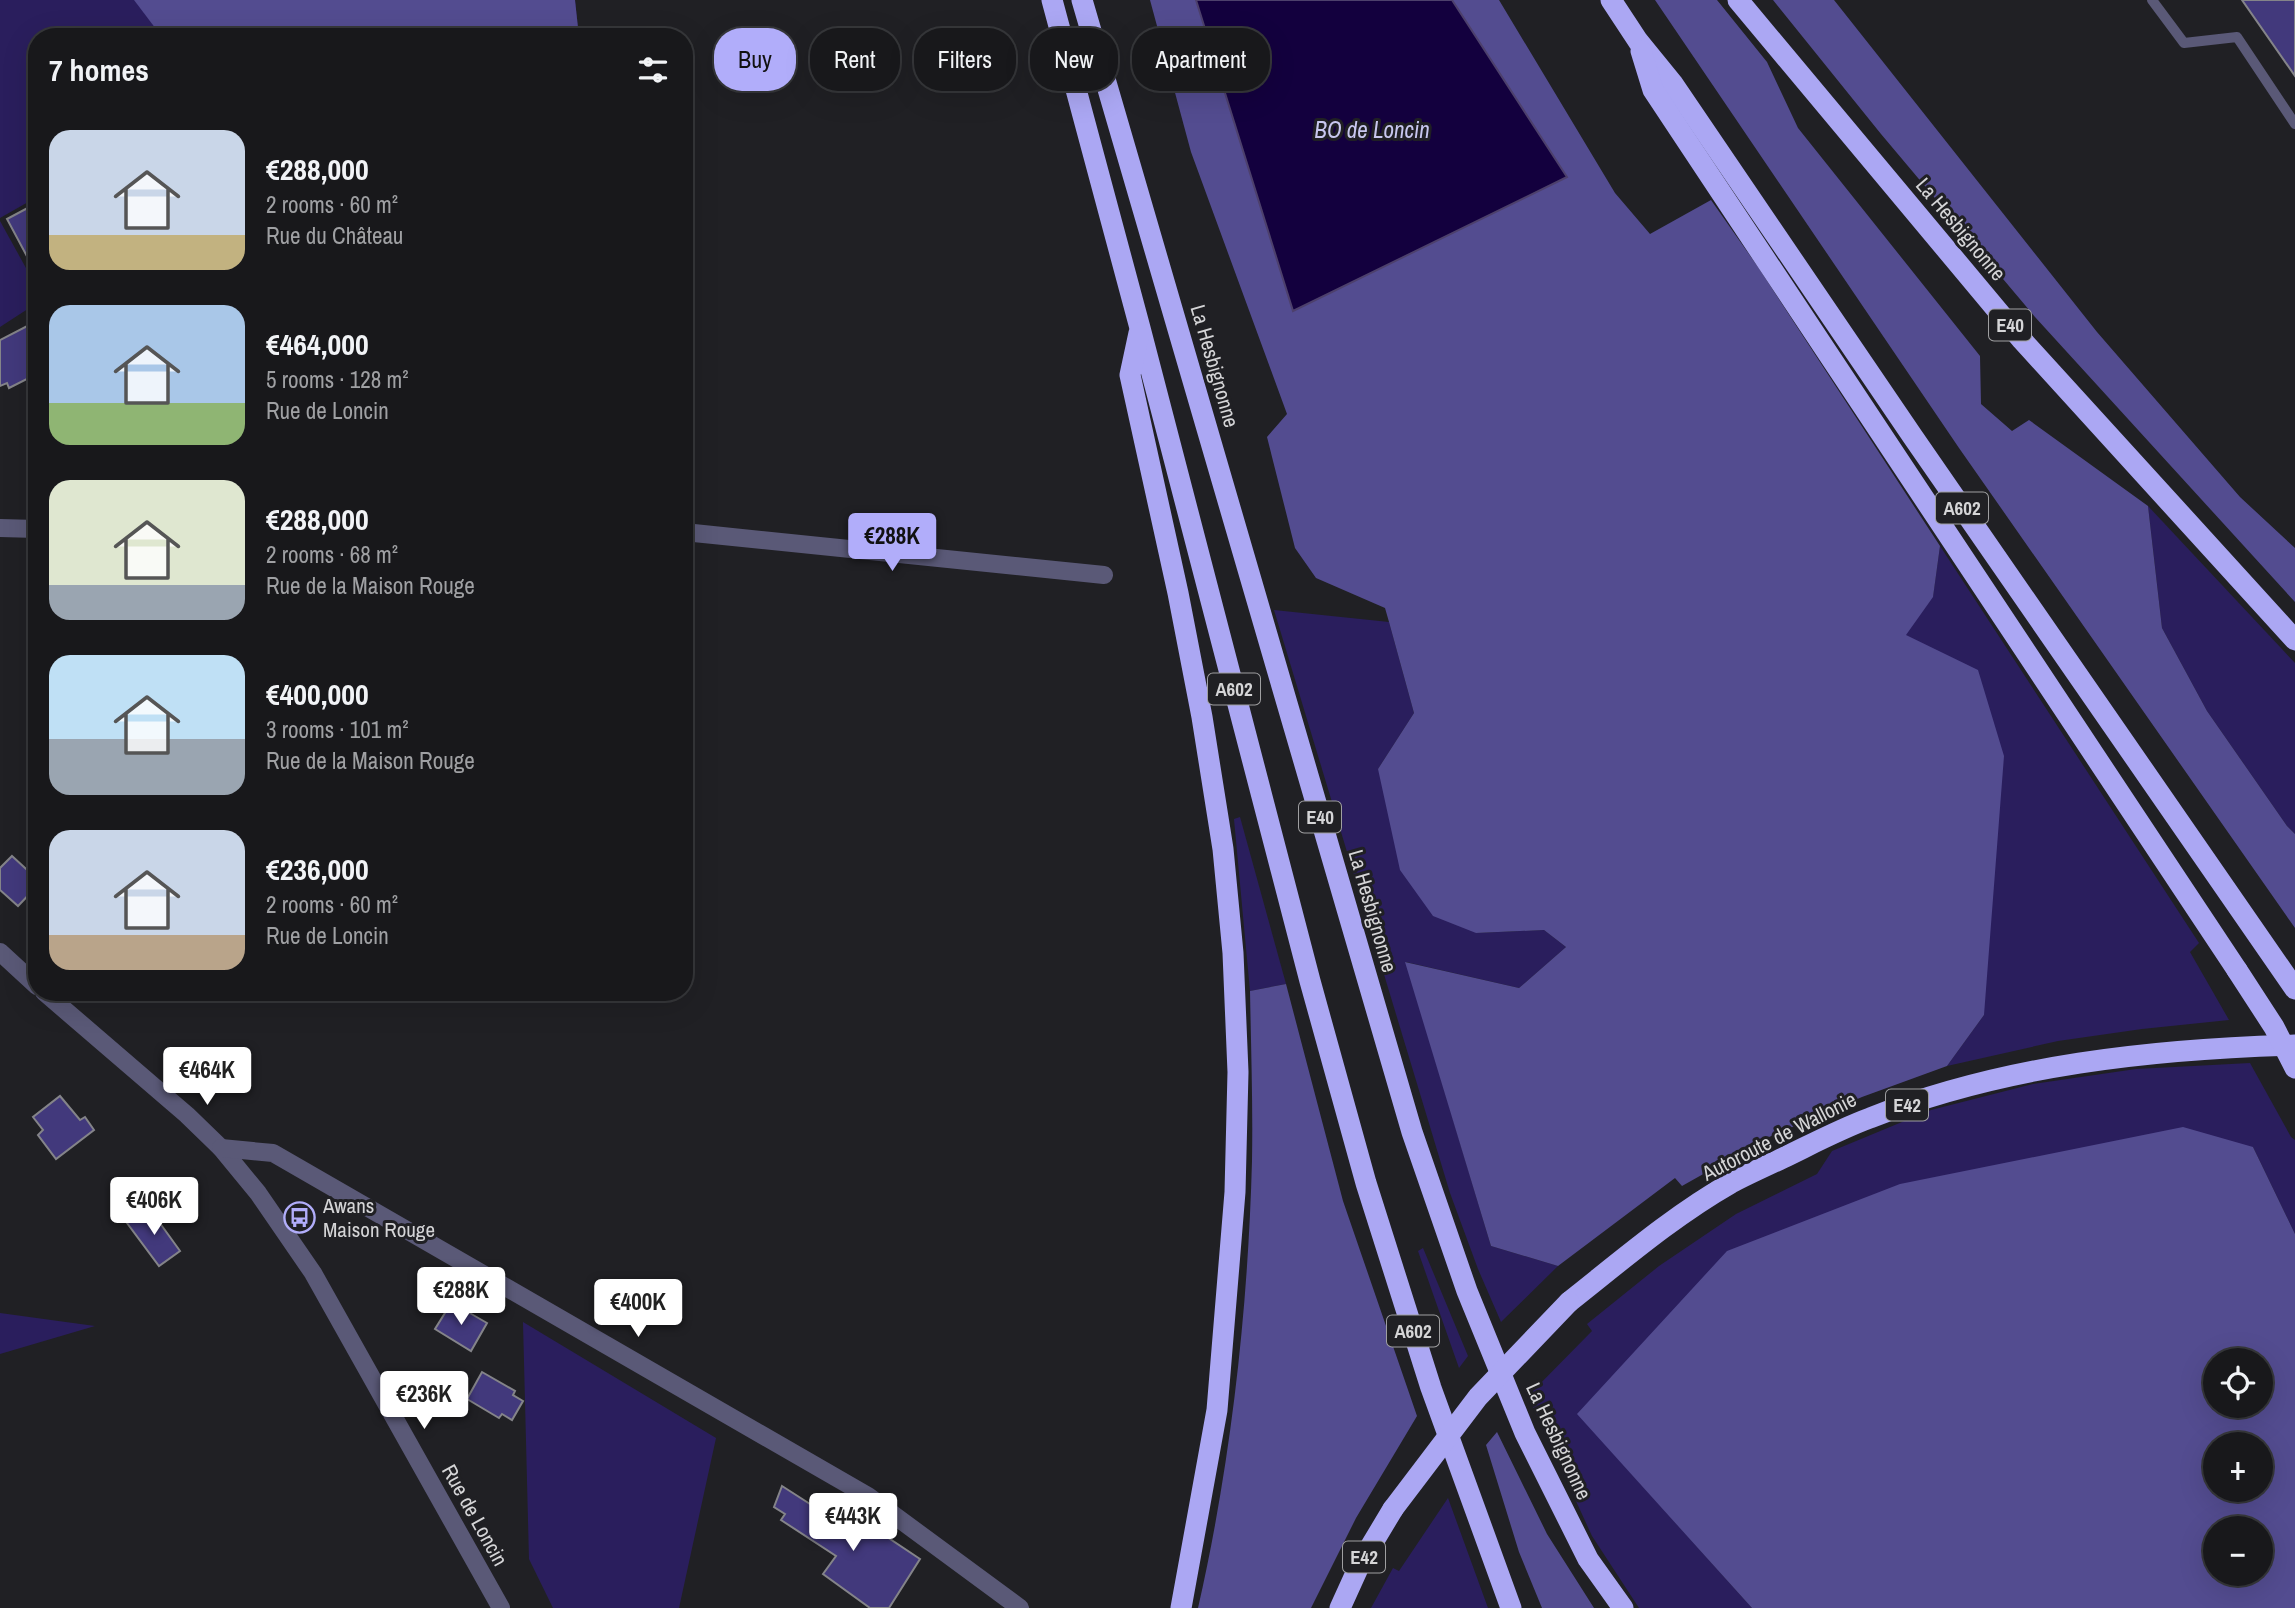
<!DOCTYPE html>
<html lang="en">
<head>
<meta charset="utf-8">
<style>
  body { margin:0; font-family:"Archivo Narrow",sans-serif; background:#252528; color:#f1f3f6; height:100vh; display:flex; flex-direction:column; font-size:26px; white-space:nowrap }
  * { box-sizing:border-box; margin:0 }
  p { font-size:23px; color:#9fa0a3 }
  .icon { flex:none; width:38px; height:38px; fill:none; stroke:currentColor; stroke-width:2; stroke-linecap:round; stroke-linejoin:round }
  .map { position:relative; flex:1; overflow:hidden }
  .drawer { position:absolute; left:28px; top:28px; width:665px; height:973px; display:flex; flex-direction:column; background:#18181b; border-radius:28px; box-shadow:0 7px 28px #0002,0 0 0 2px #36373a }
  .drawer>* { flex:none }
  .top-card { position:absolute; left:714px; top:28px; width:665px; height:63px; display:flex; gap:14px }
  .tools { position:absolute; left:2203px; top:1348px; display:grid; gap:14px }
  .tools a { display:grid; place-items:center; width:70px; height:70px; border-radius:50%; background:#18181b; box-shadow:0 7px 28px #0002,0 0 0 2px #36373a; font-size:35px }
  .price { position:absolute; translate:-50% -60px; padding:0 16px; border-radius:7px; background:#fff; color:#222; font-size:23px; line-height:46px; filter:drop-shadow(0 2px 4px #0008) }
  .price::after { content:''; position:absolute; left:50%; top:42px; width:21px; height:16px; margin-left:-10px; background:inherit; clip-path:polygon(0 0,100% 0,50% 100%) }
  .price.current { background:#b1adfa; color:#111 }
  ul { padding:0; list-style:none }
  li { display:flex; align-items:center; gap:21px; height:175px; padding:0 21px }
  li span { display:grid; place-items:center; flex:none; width:196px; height:140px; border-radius:21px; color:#555 }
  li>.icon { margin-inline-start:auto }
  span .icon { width:84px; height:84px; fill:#fffc; stroke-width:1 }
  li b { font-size:30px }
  h2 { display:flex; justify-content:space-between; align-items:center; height:84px; padding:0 21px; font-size:30px }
  .tag { padding:0 24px; border-radius:28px; background:#18181b; box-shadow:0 7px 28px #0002,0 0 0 2px #36373a; font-size:24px; line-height:63px }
  .tag.current { background:#b1adfa; color:#111 }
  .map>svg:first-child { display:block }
</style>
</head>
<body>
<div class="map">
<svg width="2295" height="1608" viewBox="0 0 2295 1608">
  <rect width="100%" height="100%" fill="#202024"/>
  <g fill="#2a1e5d">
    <path d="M 0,0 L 575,0 L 579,37 L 37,37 L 37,197 L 0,218 Z"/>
    <path d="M 0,221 L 37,288 L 37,303 L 0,327 Z"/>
    <path d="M 2148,506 L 2295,663 L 2295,834 L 2287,826 L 2207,711 L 2162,628 Z"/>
    <path d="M 1940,546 L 2199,943 L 2190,952 L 2229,1020 L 2142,1029 L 2058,1041 L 1947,1066 L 1984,1015 L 1905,635 L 1933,596 Z"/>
    <path d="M 1274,610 L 1389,622 L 1414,713 L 1378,769 L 1476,933 L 1544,930 L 1566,947 L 1519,988 L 1406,962 L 1491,1246 L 1558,1266 L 1501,1322 L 1478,1269 L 1450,1193 Z"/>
    <path d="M 1240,817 L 1286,984 L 1250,991 L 1234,819 Z"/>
    <path d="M 2250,1063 L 2291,1137 L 2295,1140 L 2295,1234 L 2253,1147 L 1578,1414 L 1752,1608 L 1639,1608 L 1592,1536 L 1528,1396 L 1592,1331 L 1587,1324 L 1659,1266 L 1736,1214 L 1817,1174 L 1832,1151 L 1931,1110 L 2033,1084 L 2136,1069 Z"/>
    <path d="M 1423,1248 L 1468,1356 L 1459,1368 L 1418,1251 Z"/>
    <path d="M 0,1313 L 95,1326 L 0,1354 Z"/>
    <path d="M 523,1322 L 716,1438 L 679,1608 L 553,1608 L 529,1559 Z"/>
    <path d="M 1448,1498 L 1488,1608 L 1371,1608 L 1393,1568 L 1399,1571 Z"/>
  </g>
  <g fill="#534c90" fill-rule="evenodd">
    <path d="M 134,0 L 575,0 L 579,37 L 162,37 Z"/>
    <path d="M 1150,0 L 1196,0 L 1293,311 L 1566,177 L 1452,0 L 1499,0 L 1615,193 L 1650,234 L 1711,200 L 1758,267 L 1940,546 L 1933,597 L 1906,635 L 1978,670 L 2004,756 L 1984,1015 L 1947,1066 L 1862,1097 L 1769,1137 L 1682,1186 L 1675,1178 L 1558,1266 L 1491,1246 L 1405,962 L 1519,988 L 1566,947 L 1544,930 L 1476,933 L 1433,916 L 1400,870 L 1378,769 L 1414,713 L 1389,622 L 1385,608 L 1316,578 L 1295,548 L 1267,437 L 1287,414 L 1191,152 Z"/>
    <path d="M 1655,0 L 1717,0 L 1767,62 L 1798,128 L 1980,356 L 1981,404 L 2012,431 L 2029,420 L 2148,506 L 2162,628 L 2207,711 L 2287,826 L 2295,834 L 2295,928 L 1959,448 Z"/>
    <path d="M 1773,0 L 1834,0 L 2097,332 L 2240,497 L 2295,548 L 2295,602 L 2035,317 L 1881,134 Z"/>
    <path d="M 1286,984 L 1343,1201 L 1417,1416 L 1356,1518 L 1311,1608 L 1198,1608 C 1231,1463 1248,1310 1252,1161 C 1253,1105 1251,1048 1250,991 Z"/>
    <path d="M 2183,1127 L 2253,1147 L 2295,1234 L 2295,1608 L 1752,1608 L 1577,1414 L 1727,1251 L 1900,1184 ZM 2216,1360 L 2261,1360 L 2261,1405 L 2216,1405 ZM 2216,1444 L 2261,1444 L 2261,1489 L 2216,1489 ZM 2216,1528 L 2261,1528 L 2261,1573 L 2216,1573 Z"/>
    <path d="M 1497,1432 L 1547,1534 L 1594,1608 L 1542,1608 L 1519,1552 L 1486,1445 Z"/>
  </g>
  <path fill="#13003e" stroke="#4d406c" stroke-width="2" d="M 1196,0 L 1452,0 L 1567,177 L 1293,311 Z"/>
  <g fill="#42397c" stroke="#848489" stroke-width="2">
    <path d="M 2242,0 L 2295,0 L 2295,76 Z"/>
    <path d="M 37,203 L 37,275 L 7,219 Z"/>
    <path d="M 37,321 L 37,374 L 9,388 L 7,383 L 0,386 L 0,340 Z"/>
    <path d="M 12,856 L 37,879 L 37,886 L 18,906 L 0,890 L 0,868 Z"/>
    <path d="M 60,1096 L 80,1120 L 85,1117 L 94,1130 L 56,1159 L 38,1135 L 43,1130 L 33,1117 Z"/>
    <path d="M 149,1208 L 180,1251 L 159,1266 L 127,1223 Z"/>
    <path d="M 450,1305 L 459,1311 L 461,1308 L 487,1323 L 471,1351 L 435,1329 Z"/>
    <path d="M 482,1372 L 515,1391 L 513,1395 L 523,1401 L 512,1420 L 502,1414 L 499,1418 L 467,1399 Z"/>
    <path d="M 782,1486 L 852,1531 L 860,1519 L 920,1559 L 889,1608 L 870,1608 L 823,1574 L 836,1556 L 781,1520 L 785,1514 L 774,1507 Z"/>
  </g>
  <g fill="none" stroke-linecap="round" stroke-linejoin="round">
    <path stroke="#5a5977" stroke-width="10" d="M 2152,0 L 2184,43 L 2237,37 L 2295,124"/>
    <g stroke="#5a5977" stroke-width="18">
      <path d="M 0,528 L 37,529"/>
      <path d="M 684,532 L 1104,575"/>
      <path d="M 0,952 L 37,986"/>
      <path d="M 44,992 L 187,1115 L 221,1148 L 258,1193 L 313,1273 L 501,1608"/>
      <path d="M 221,1148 L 273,1153 L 868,1496 L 1020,1608"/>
    </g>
    <g stroke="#aba7f3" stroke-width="21">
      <path d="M 1052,0 L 1140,328 L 1310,981 L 1366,1183 L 1431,1388 L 1511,1608"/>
      <path d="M 1082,0 L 1412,1132 L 1467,1291 L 1525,1433 L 1588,1559 L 1623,1608"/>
      <path d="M 1611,0 L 1638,41 L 1673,84 L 1913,437 L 2295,989"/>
      <path d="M 1738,0 L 2022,340 L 2295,640"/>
      <path d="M 1641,51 L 1653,90 L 2237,970"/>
      <path d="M 1139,333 L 1130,375 L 1178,593 L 1202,717 L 1223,849 L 1233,953 L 1238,1072 L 1235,1192 L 1217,1410 L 1181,1608"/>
      <path d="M 1569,1302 C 1621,1261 1673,1216 1731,1183 C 1748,1174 1766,1166 1783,1158 C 1812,1144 1840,1129 1870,1118 C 2004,1065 2152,1049 2295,1045"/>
      <path d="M 1340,1608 L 1360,1564 L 1393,1509"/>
    </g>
    <g stroke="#aba7f3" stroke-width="21">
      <path d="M 2237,970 L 2274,1027 L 2295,1068"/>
      <path d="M 1393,1509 L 1478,1397 L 1569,1302"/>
    </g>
  </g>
  <defs>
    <symbol id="bus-ring" viewBox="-11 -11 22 22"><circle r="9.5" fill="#202024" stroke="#b1adfa" stroke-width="1.5"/><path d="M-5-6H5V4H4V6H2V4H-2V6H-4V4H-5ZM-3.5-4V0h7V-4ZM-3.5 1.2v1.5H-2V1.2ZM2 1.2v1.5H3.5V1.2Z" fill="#b1adfa"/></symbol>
  </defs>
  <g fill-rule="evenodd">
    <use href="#bus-ring" x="282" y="1200" width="35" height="35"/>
  </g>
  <g text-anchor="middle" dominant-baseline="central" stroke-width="6" stroke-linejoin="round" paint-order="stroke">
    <g fill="#202024" stroke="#9f9fa1" stroke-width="2">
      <rect x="1989" y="309.5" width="42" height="31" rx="5"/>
      <rect x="1936" y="492.5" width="52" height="31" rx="5"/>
      <rect x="1208" y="673.5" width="52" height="31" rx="5"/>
      <rect x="1299" y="801.5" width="42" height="31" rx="5"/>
      <rect x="1886" y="1089.5" width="42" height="31" rx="5"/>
      <rect x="1387" y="1315.5" width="52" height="31" rx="5"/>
      <rect x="1343" y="1541.5" width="42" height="31" rx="5"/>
    </g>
    <g font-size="19" font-weight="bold" fill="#d5d5d7">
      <text x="2010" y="325">E40</text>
      <text x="1962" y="508">A602</text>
      <text x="1234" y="689">A602</text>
      <text x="1320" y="817">E40</text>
      <text x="1907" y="1105">E42</text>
      <text x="1413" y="1331">A602</text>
      <text x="1364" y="1557">E42</text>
    </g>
    <g font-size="21" fill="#d5d5d7" stroke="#202024">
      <text transform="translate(1961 229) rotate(50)">La Hesbignonne</text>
      <text transform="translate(1215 366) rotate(74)">La Hesbignonne</text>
      <text transform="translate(1373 911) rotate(74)">La Hesbignonne</text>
      <text transform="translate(1779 1136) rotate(-27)">Autoroute de Wallonie</text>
      <text transform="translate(1559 1441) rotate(65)">La Hesbignonne</text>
      <text transform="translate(475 1515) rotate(61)">Rue de Loncin</text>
    </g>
    <g font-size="21" fill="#d5d5d7" stroke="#202024" text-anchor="start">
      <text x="323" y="1205">Awans<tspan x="323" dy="24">Maison Rouge</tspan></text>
    </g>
    <g font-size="23" font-style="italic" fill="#c8c7ef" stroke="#202024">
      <text x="1372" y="129">BO de Loncin</text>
    </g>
  </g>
</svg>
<div class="tools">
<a><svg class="icon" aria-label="locate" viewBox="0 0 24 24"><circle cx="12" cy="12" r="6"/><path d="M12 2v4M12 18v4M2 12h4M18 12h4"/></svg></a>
<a>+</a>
<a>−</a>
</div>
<b class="price current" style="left:892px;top:573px">€288K</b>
<b class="price" style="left:207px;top:1107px">€464K</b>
<b class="price" style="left:154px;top:1237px">€406K</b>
<b class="price" style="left:461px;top:1327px">€288K</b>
<b class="price" style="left:638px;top:1339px">€400K</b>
<b class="price" style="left:424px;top:1431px">€236K</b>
<b class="price" style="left:853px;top:1553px">€443K</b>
<div class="top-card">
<a class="tag current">Buy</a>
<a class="tag">Rent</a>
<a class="tag">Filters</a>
<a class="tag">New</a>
<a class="tag">Apartment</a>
</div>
<section class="drawer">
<h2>7 homes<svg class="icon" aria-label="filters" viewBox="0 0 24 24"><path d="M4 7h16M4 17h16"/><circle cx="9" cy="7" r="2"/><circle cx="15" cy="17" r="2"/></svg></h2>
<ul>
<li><span style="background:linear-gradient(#c9d6e8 75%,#c2b280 0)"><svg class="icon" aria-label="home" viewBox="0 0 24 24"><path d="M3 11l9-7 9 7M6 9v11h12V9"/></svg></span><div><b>€288,000</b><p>2 rooms · 60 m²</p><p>Rue du Château</p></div></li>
<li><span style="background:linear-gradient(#a9c7e8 70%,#8fb573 0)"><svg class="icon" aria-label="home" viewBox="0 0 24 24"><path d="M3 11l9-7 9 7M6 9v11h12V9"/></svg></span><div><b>€464,000</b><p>5 rooms · 128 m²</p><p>Rue de Loncin</p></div></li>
<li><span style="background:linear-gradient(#dfe7d0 75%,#9aa5b1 0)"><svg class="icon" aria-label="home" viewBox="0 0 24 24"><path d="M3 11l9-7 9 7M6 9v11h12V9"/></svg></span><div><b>€288,000</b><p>2 rooms · 68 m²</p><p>Rue de la Maison Rouge</p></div></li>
<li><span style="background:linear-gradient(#bfe0f5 60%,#9aa5b1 0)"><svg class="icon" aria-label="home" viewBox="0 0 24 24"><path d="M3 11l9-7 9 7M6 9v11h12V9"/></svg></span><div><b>€400,000</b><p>3 rooms · 101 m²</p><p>Rue de la Maison Rouge</p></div></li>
<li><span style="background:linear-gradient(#c9d6e8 75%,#b9a48a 0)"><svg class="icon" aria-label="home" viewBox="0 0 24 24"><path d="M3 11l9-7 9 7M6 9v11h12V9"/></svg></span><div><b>€236,000</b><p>2 rooms · 60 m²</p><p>Rue de Loncin</p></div></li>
</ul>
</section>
</div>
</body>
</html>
